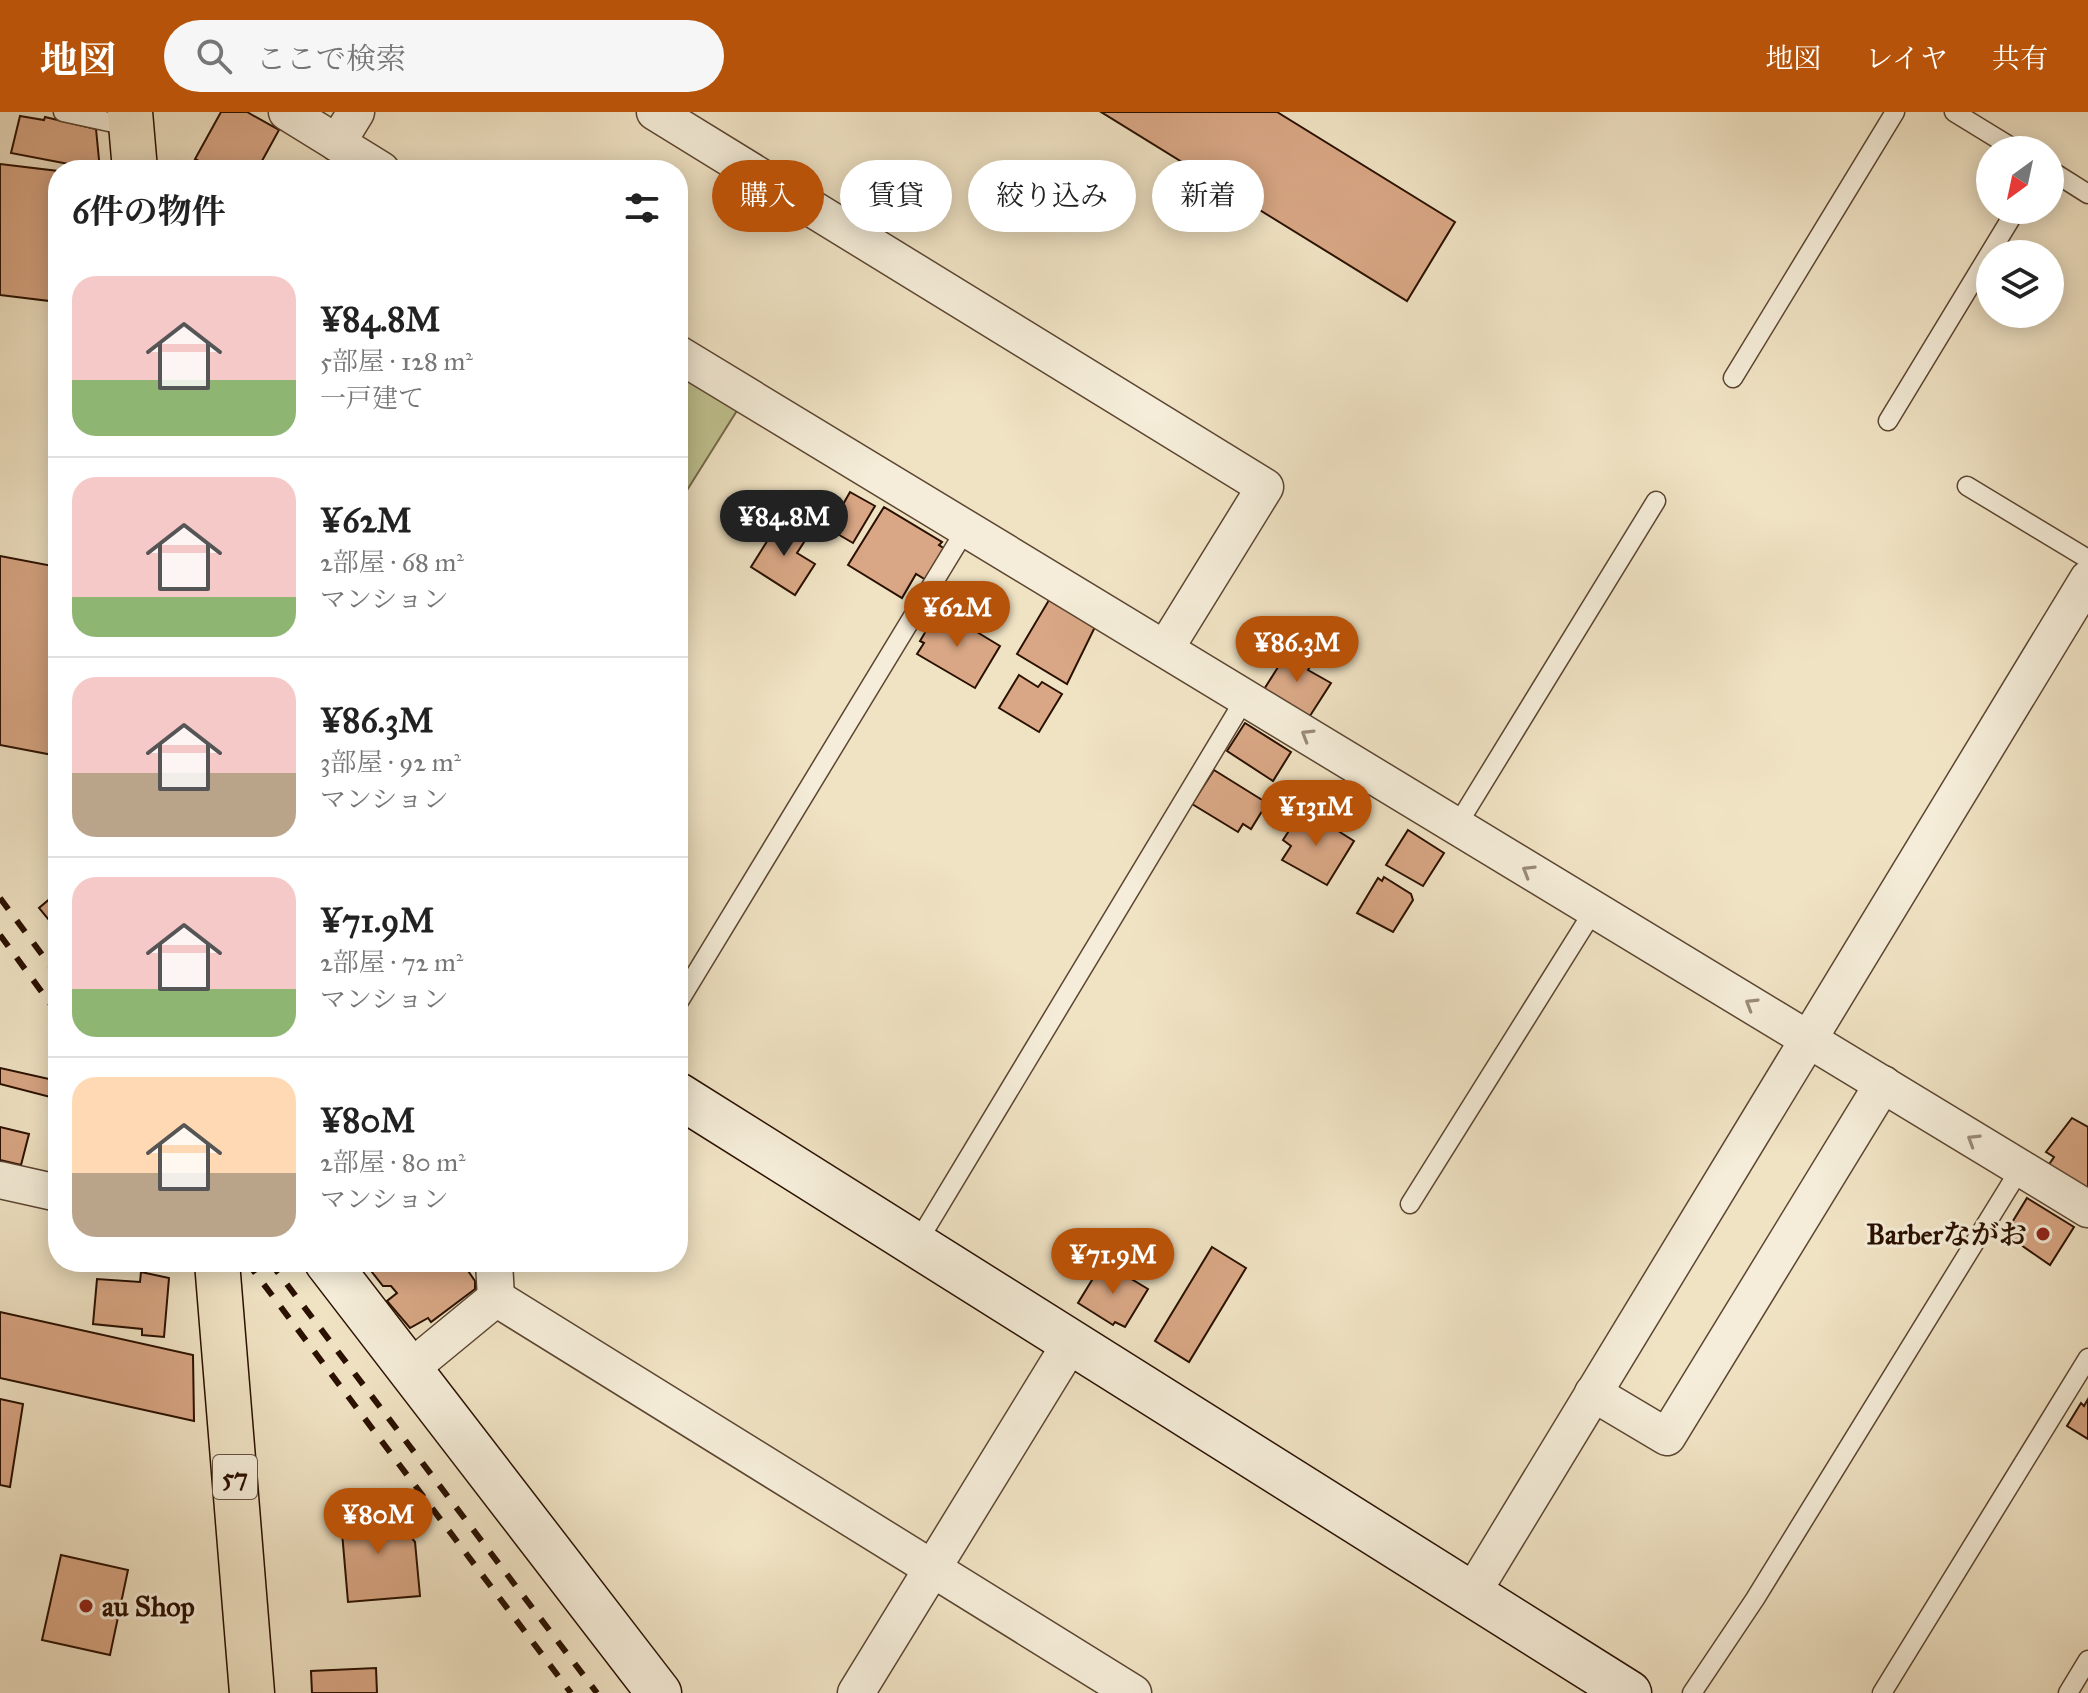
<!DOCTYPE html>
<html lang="ja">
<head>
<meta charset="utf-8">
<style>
  body { margin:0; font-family:"IM FELL Great Primer","Noto Serif JP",serif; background:#f6f6f6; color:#222; height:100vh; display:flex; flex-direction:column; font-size:30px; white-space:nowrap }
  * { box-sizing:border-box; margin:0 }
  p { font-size:26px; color:#767676 }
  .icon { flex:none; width:44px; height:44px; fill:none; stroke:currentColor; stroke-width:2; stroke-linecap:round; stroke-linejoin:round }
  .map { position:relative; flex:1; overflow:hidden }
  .details { position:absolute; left:48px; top:48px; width:640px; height:1112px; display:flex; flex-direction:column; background:#fff; border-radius:32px; box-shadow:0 4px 20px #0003 }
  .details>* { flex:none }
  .banner { position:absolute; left:712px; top:48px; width:760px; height:72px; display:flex; gap:16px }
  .needle { width:52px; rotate:213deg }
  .tools { position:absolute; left:1976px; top:24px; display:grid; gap:16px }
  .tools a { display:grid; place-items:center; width:88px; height:88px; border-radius:50%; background:#fff; box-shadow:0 4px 20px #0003; font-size:40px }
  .price { position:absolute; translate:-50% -68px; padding:0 18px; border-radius:28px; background:#b45309; color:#fff; font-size:26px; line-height:52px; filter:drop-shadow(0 2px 4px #0008) }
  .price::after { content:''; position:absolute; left:50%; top:48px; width:24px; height:18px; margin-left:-12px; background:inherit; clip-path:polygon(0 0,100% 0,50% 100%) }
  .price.active { background:#222; color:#fff }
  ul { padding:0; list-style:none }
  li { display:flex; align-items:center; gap:24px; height:200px; padding:0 24px }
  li+li { border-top:2px solid #e0e0e0 }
  li span { display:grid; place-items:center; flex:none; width:224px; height:160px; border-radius:24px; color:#555 }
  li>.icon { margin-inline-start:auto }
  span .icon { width:96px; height:96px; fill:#fffc; stroke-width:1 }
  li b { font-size:34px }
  h2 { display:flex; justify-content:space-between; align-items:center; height:96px; padding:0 24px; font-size:34px }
  .tag { padding:0 28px; border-radius:36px; background:#fff; box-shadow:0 4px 20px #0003; font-size:28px; line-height:72px }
  .tag.active { background:#b45309; color:#fff }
  header { display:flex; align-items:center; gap:48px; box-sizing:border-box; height:112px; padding:0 40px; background:#b45309; color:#fff }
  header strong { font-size:38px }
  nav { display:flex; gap:44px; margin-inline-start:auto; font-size:28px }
  .search { width:560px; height:72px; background:#f6f6f6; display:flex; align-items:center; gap:20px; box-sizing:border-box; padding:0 28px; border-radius:44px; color:#767676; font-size:30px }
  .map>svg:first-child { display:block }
</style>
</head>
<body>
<header>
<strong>地図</strong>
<div class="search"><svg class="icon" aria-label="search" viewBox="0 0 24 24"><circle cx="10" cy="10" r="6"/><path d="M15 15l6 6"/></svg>ここで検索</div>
<nav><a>地図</a><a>レイヤ</a><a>共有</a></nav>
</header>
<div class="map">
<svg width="2088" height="1581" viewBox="0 0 2088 1581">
  <rect width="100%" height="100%" fill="#f0e3c4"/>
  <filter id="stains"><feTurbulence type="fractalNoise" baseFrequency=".0025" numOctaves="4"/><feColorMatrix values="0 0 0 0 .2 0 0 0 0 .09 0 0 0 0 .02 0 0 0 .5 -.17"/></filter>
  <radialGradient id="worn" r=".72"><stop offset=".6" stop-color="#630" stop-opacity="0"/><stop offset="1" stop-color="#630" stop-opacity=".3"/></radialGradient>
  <path fill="#c0c290" stroke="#756948" stroke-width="2" d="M 678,259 L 738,297 L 684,383 L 678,380 Z"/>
  <g fill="#d9a785" stroke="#2a1000" stroke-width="2">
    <path d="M 221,0 L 247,0 L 279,18 L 257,58 L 215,58 L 195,47 Z"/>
    <path d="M 1101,0 L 1277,0 L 1455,110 L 1407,189 Z"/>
    <path d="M 20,4 L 44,8 L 45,5 L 96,17 L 100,58 L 11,41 Z"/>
    <path d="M 0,52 L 58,59 L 58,190 L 0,183 Z"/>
    <path d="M 850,380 L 875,394 L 853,431 L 829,417 Z"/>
    <path d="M 884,395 L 942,430 L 939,433 L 945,437 L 926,468 L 916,462 L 902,486 L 848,453 Z"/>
    <path d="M 781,407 L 808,424 L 797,441 L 815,452 L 795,483 L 751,455 Z"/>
    <path d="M 0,444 L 58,455 L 58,644 L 0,633 Z"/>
    <path d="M 1049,488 L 1095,515 L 1067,572 L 1017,542 Z"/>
    <path d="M 939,497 L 1000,534 L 975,576 L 917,542 L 924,531 L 920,529 Z"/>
    <path d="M 1290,536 L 1313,550 L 1308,558 L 1331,571 L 1308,607 L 1263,579 Z"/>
    <path d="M 1019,563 L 1038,575 L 1042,570 L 1062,582 L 1039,620 L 999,596 Z"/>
    <path d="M 1245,611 L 1291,640 L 1273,669 L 1227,639 Z"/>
    <path d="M 1214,658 L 1267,691 L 1251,717 L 1243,712 L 1238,720 L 1192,692 Z"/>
    <path d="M 1301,700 L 1311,706 L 1313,703 L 1354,729 L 1327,773 L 1282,748 L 1291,734 L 1283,728 Z"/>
    <path d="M 1408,718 L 1444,741 L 1423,774 L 1386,753 Z"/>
    <path d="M 1384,765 L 1411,782 L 1413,788 L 1393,820 L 1357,801 L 1378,766 L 1382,769 Z"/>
    <path d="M 58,780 L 58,819 L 39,796 Z"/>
    <path d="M 0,956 L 58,969 L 58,987 L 0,972 Z"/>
    <path d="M 2072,1006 L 2088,1015 L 2088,1079 L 2048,1054 L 2054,1045 L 2046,1040 Z"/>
    <path d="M 0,1015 L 29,1022 L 21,1053 L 0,1048 Z"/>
    <path d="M 2027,1086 L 2074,1115 L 2050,1153 L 2005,1122 Z"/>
    <path d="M 1212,1135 L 1246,1156 L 1189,1250 L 1155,1229 Z"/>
    <path d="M 364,1150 L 462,1150 L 475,1169 L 475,1177 L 431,1210 L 428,1206 L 410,1216 L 387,1189 L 397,1181 L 391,1174 L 383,1174 Z"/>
    <path d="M 1103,1150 L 1148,1177 L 1125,1215 L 1115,1210 L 1113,1213 L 1078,1191 Z"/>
    <path d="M 141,1160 L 169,1166 L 164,1225 L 142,1223 L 142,1217 L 93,1212 L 97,1167 L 140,1170 Z"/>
    <path d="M 0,1200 L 193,1243 L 194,1309 L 0,1266 Z"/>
    <path d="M 0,1287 L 23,1292 L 10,1375 L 0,1373 Z"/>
    <path d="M 2088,1287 L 2088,1327 L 2067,1314 L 2081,1291 L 2084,1294 Z"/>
    <path d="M 385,1393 L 415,1430 L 420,1484 L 348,1490 L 340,1397 Z"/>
    <path d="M 61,1443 L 128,1458 L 110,1543 L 42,1528 Z"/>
    <path d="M 376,1556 L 377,1581 L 312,1581 L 311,1559 Z"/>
  </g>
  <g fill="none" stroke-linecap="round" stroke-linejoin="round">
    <defs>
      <g id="lane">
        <path d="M 63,0 L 132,15"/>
        <path d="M 1954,0 L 2016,38"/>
        <path d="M 2050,58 L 2088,82"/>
        <path d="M 1733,266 L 1895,0"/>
        <path d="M 1888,309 L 2016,98"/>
        <path d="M 1967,374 L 2088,447"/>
        <path d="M 1456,715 L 1656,389"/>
        <path d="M 678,891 L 966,417"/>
        <path d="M 1410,1092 L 1594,798"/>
        <path d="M 917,1131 L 1246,585"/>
        <path d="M 1692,1581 L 1755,1487 L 2020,1057"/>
        <path d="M 1882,1581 L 2088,1246"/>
        <path d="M 2068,1581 L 2088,1548"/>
      </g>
      <g id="street">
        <path d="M 287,0 L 381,58"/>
        <path d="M 655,0 L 1265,375 L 1165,537"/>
        <path d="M 337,31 L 356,0"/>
        <path d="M 678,242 L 2088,1097"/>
        <path d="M 0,1068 L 58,1081"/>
        <path d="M 494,1150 L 496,1186"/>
        <path d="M 411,1256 L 496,1186 L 1133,1581"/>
        <path d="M 1593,1281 L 1667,1325 L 1883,972"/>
        <path d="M 1471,1483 L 2088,467"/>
        <path d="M 856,1581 L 1072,1229"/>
      </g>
      <g id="secondary">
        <path d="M 678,983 L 1629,1581"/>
        <path d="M 327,1150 L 659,1581"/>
      </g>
      <g id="primary">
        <path d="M 130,0 L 135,58"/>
        <path d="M 217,1150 L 252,1581"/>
      </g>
    </defs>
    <use href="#lane" stroke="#5c4531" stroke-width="21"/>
    <use href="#street" stroke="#5c4531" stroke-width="39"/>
    <use href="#secondary" stroke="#2a1000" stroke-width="47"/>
    <use href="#primary" stroke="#2a1000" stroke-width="47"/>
    <use href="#lane" stroke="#f5edd9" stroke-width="18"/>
    <use href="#street" stroke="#f5edd9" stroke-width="36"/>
    <use href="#secondary" stroke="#f5edd9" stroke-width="44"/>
    <use href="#primary" stroke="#f0e3c4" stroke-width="44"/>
    <g stroke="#2a1000" stroke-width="6" stroke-dasharray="14 14" stroke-linecap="butt">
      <path d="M 0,786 L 58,864"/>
      <path d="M 0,823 L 58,902"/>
      <path d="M 247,1150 L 571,1581"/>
      <path d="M 270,1150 L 597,1581"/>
    </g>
  </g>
  <defs><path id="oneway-chevron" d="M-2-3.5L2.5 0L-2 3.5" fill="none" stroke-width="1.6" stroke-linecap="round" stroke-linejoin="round" transform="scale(2)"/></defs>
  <g stroke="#9a8a77">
    <use href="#oneway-chevron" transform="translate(1307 623) rotate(-149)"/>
    <use href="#oneway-chevron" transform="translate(1528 759) rotate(-149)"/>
    <use href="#oneway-chevron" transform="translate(1751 892) rotate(-149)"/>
    <use href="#oneway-chevron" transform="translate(1973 1028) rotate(-148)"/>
  </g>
  <g fill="#8f2418" stroke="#f5edd9" stroke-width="3">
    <circle cx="2043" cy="1122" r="8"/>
    <circle cx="86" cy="1494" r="8"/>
  </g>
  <g text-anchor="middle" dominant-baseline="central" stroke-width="6" stroke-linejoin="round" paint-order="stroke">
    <rect fill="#f5edd9" stroke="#675241" stroke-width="2" x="213" y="1343" width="44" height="44" rx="6"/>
    <g font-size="26" font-weight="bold" fill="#2a1000">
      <text x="235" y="1365">57</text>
    </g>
    <g font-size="28" font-weight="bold" fill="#2a1000" stroke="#f5edd9" text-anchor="end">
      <text x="2027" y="1122">Barberながお</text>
      <text x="102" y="1494" text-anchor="start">au Shop</text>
    </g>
  </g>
  <rect width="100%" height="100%" filter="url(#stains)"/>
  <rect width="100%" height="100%" fill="url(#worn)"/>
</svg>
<div class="tools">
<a><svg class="needle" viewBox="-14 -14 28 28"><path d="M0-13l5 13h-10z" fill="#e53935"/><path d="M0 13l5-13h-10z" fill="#767676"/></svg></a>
<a><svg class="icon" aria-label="layers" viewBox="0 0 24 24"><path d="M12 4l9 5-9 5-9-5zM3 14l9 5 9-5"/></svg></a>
</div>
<b class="price active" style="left:784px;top:446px">¥84.8M</b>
<b class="price" style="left:957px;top:537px">¥62M</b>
<b class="price" style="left:1297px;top:572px">¥86.3M</b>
<b class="price" style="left:1316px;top:736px">¥131M</b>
<b class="price" style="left:1113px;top:1184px">¥71.9M</b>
<b class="price" style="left:378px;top:1444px">¥80M</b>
<div class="banner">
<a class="tag active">購入</a>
<a class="tag">賃貸</a>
<a class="tag">絞り込み</a>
<a class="tag">新着</a>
</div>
<section class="details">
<h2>6件の物件<svg class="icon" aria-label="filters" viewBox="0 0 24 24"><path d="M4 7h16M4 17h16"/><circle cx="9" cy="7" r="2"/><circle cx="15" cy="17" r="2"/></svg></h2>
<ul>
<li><span style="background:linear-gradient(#f6c9c9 65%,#8fb573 0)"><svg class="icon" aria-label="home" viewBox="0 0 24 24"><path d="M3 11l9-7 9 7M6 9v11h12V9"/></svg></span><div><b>¥84.8M</b><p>5部屋 · 128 m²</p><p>一戸建て</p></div></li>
<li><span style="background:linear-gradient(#f6c9c9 75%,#8fb573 0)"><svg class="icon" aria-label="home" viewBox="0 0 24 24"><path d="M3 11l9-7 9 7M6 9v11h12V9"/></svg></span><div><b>¥62M</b><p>2部屋 · 68 m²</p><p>マンション</p></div></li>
<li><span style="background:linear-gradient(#f6c9c9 60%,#b9a48a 0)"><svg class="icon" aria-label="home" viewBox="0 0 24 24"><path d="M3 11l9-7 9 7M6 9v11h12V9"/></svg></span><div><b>¥86.3M</b><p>3部屋 · 92 m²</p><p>マンション</p></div></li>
<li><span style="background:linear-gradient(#f6c9c9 70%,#8fb573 0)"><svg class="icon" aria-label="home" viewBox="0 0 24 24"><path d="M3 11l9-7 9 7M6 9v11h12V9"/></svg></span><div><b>¥71.9M</b><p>2部屋 · 72 m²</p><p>マンション</p></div></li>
<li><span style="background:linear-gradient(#ffd9b3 60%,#b9a48a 0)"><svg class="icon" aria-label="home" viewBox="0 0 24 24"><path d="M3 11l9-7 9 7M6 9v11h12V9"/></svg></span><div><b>¥80M</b><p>2部屋 · 80 m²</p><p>マンション</p></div></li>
</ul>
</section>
</div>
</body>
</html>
